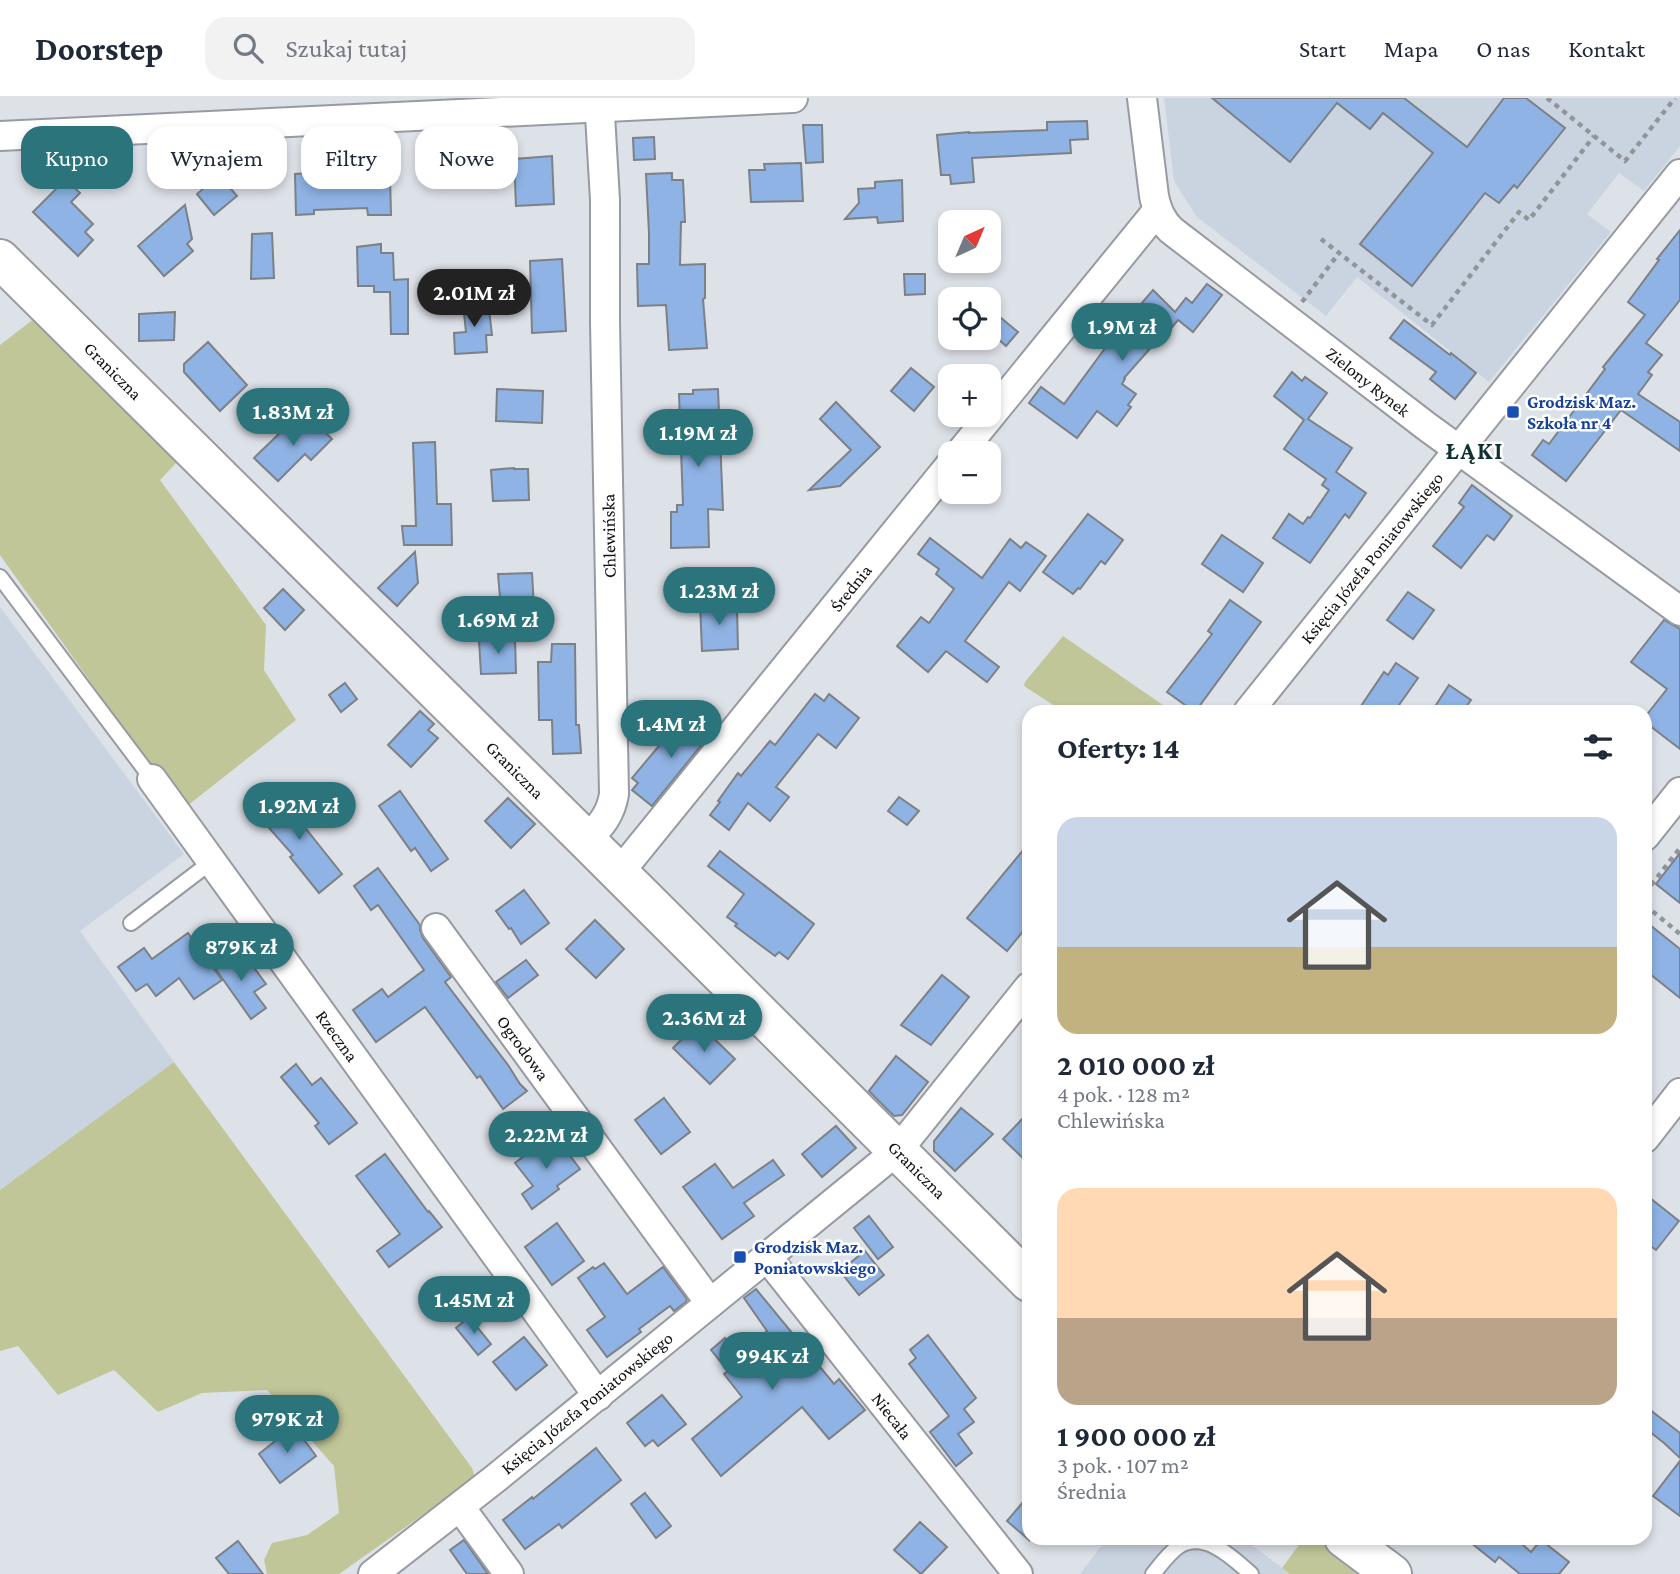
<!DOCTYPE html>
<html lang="pl">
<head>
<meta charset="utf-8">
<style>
  body { margin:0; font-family:"Crimson Pro",serif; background:#f2f2f3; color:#1f2937; height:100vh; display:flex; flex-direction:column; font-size:26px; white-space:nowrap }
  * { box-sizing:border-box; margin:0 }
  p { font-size:23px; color:#747a83 }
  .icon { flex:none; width:38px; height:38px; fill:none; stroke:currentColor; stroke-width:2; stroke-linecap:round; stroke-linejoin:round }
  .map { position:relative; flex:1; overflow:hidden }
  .drawer { position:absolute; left:1022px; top:607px; width:630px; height:840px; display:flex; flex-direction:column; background:#fff; border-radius:21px; box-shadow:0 4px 10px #0003 }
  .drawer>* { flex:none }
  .hud { position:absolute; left:21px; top:28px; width:665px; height:63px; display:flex; gap:14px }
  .needle { width:46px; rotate:44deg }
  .controls { position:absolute; left:938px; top:112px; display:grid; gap:14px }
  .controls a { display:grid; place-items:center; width:63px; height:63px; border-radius:14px; background:#fff; box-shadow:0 4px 10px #0003; font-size:35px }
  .price { position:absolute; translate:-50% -60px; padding:0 16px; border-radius:24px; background:#2b747c; color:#fff; font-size:23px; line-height:46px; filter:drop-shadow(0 2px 4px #0008) }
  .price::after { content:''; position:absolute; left:50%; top:42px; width:21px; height:16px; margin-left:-10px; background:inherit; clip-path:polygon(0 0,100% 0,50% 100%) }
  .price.current { background:#222; color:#fff }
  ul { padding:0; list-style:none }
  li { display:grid; align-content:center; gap:14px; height:371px; padding:0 35px }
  li span { display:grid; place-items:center; height:217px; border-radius:21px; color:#555 }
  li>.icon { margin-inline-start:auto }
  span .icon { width:126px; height:126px; fill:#fffc; stroke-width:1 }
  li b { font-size:30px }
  h2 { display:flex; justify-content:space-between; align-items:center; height:84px; padding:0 35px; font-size:30px }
  .tag { padding:0 24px; border-radius:21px; background:#fff; box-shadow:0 4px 10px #0003; font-size:24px; line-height:63px }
  .tag.current { background:#2b747c; color:#fff }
  header { display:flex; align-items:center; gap:42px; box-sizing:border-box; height:98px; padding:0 35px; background:#fff; border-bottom:2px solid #e0e1e3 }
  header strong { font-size:33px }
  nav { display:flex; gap:38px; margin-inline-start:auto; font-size:24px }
  .search { width:490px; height:63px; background:#f2f2f3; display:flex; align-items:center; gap:18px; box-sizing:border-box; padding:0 24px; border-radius:21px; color:#747a83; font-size:26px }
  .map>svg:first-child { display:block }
</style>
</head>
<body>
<header>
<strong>Doorstep</strong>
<div class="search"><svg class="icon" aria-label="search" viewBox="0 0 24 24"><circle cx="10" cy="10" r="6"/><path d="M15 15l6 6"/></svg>Szukaj tutaj</div>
<nav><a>Start</a><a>Mapa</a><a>O nas</a><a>Kontakt</a></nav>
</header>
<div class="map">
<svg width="1680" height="1476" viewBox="0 0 1680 1476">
  <rect width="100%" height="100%" fill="#dde1e8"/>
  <g fill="#cad4e0">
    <path d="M 1164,0 L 1680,0 L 1680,48 L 1644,93 L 1619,75 L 1587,116 L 1611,134 L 1489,284 L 1357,179 L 1326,218 L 1197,119 L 1174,83 Z"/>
    <path d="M 0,509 L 184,756 L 80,833 L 174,964 L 0,1092 Z"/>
    <path d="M 1107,1440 L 1243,1440 L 1290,1476 L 1080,1476 Z"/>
  </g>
  <g fill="#c1c699">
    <path d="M 35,220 L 178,363 L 160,382 L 266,527 L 264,572 L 296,622 L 182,712 L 0,457 L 0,247 Z"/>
    <path d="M 1063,538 L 1173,614 L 1064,614 L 1024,588 L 1025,584 Z"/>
    <path d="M 174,964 L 472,1370 L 475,1380 L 339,1476 L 267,1476 L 264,1462 L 272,1445 L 307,1437 L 339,1415 L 334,1368 L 267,1292 L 202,1295 L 158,1314 L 114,1272 L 58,1297 L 18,1248 L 0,1253 L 0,1092 Z"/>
    <path d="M 1304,1440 L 1321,1440 L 1360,1468 L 1355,1476 L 1290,1476 L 1282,1470 Z"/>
  </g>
  <g fill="#8eb3e4" stroke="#7d8186" stroke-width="2">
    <path d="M 1212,0 L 1404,0 L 1467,49 L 1504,0 L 1526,0 L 1565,30 L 1517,90 L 1514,87 L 1499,105 L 1485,95 L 1412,188 L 1360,146 L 1433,55 L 1383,15 L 1370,31 L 1337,5 L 1290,64 Z"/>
    <path d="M 1087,23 L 1088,41 L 1070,42 L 1071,55 L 972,60 L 974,84 L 951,86 L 950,77 L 941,77 L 937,37 L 969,34 L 969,35 L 1047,32 L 1047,24 Z"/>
    <path d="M 803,27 L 822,27 L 823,64 L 806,65 Z"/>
    <path d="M 654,39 L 655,61 L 634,62 L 633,40 Z"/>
    <path d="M 552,58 L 554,106 L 516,108 L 514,61 Z"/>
    <path d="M 801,65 L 803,103 L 751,104 L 749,72 L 765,72 L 764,66 Z"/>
    <path d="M 311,70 L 331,70 L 331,81 L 355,75 L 368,74 L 373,79 L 390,79 L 391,117 L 368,117 L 367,110 L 314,112 L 314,116 L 296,117 L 295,76 L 310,75 Z"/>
    <path d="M 672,75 L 672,82 L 683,82 L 685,124 L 681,124 L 680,167 L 705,166 L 705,200 L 703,201 L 707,250 L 669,252 L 666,207 L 638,208 L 637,166 L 649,166 L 649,135 L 646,76 Z"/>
    <path d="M 219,77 L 237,98 L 214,117 L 197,96 Z"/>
    <path d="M 66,81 L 80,95 L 71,104 L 93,126 L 85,134 L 93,142 L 78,158 L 33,114 Z"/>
    <path d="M 902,82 L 903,123 L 878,125 L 877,119 L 845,121 L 859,105 L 858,91 L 875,90 L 875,84 Z"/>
    <path d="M 185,107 L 192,141 L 187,146 L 193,153 L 164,178 L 138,148 Z"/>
    <path d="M 1680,132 L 1680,202 L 1646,245 L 1662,257 L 1648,274 L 1652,277 L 1638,296 L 1680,324 L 1680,353 L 1621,312 L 1566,383 L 1532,357 L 1543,342 L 1549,346 L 1605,271 L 1603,269 L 1645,217 L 1628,204 L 1659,162 L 1657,161 Z"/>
    <path d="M 272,135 L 274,180 L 251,181 L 252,136 Z"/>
    <path d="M 381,146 L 381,155 L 393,155 L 394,182 L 408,181 L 408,236 L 391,236 L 390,194 L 374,194 L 374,188 L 358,188 L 357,149 Z"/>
    <path d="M 562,161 L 566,233 L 532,235 L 530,163 Z"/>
    <path d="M 904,176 L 925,176 L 925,196 L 905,197 Z"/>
    <path d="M 1207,186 L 1222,197 L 1193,234 L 1178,222 L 1156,248 L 1154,246 L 1124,280 L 1125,281 L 1122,286 L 1136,296 L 1128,307 L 1131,309 L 1117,328 L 1097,313 L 1077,340 L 1029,305 L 1041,289 L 1064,306 L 1117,234 L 1153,192 L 1175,214 L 1186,200 L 1192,205 Z"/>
    <path d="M 488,203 L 492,237 L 486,237 L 487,254 L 455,256 L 454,235 L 466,234 L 463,206 Z"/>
    <path d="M 989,210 L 1018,234 L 1006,248 L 989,233 Z"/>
    <path d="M 175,214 L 174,242 L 139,243 L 139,216 Z"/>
    <path d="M 1404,222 L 1450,257 L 1451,255 L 1476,275 L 1455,301 L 1430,281 L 1436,274 L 1390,240 Z"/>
    <path d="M 208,244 L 247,287 L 220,313 L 184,274 L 184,266 Z"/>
    <path d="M 911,270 L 934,289 L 914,313 L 891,293 Z"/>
    <path d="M 1292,274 L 1302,283 L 1305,279 L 1327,295 L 1308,321 L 1352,350 L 1336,374 L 1366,395 L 1349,420 L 1345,416 L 1310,465 L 1273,440 L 1289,416 L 1303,426 L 1308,419 L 1310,420 L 1329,392 L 1322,387 L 1326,381 L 1284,351 L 1304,322 L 1274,298 Z"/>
    <path d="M 497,291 L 543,293 L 542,325 L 496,323 Z"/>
    <path d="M 718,291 L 723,412 L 708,411 L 709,449 L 671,450 L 671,414 L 677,414 L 677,407 L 683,407 L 679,296 L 693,296 L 693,292 Z"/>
    <path d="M 836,304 L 880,349 L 840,388 L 809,392 L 851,352 L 820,321 Z"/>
    <path d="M 309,318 L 332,341 L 311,362 L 305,356 L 278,383 L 254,360 L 284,331 L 290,338 Z"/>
    <path d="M 435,344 L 437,406 L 451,406 L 452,447 L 404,447 L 402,428 L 416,428 L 413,345 Z"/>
    <path d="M 514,370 L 514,371 L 528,371 L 529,402 L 493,403 L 491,372 Z"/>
    <path d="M 1472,387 L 1512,418 L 1494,442 L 1487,437 L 1461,470 L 1433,448 L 1464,409 L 1459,405 Z"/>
    <path d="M 1088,416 L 1123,442 L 1105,466 L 1101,463 L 1080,491 L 1078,490 L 1073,496 L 1043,474 Z"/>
    <path d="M 1222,437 L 1263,465 L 1243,494 L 1202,466 Z"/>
    <path d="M 930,440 L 982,480 L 1010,441 L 1021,450 L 1026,444 L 1046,458 L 1020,493 L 1009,484 L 965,543 L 999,569 L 987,584 L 946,553 L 928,574 L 897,548 L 921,519 L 929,525 L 954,491 L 936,476 L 939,471 L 918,456 Z"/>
    <path d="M 415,454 L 418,485 L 397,508 L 378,490 Z"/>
    <path d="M 532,475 L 534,509 L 501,511 L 498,476 Z"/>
    <path d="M 283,491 L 304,512 L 285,532 L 264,510 Z"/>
    <path d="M 1408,494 L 1434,512 L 1413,541 L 1387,522 Z"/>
    <path d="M 1230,502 L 1261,524 L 1195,614 L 1167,594 L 1212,536 L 1208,533 Z"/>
    <path d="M 724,504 L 724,510 L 737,509 L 738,551 L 702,553 L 700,506 Z"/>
    <path d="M 1664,522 L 1680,531 L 1680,651 L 1645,624 L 1645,619 L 1667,591 L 1631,564 Z"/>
    <path d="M 515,540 L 516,575 L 481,576 L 479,542 Z"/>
    <path d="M 552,546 L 575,546 L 576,627 L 579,627 L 581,655 L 553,656 L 552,622 L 539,622 L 538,564 L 551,564 Z"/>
    <path d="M 1396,565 L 1418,580 L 1394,614 L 1357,614 L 1384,574 L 1388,577 Z"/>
    <path d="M 345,585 L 357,601 L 341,614 L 329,597 Z"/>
    <path d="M 1449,587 L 1471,602 L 1462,614 L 1446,614 L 1436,607 Z"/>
    <path d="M 815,596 L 824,603 L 829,596 L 859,620 L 836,650 L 818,636 L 776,689 L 789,699 L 770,723 L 748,705 L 729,732 L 710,717 L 720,704 L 718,703 L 738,675 L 741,678 L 770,643 L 775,647 Z"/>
    <path d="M 420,613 L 434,626 L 428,632 L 438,640 L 411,669 L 388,647 Z"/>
    <path d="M 704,613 L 720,624 L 652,708 L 632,692 L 638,685 L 632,680 L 669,636 L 680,645 Z"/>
    <path d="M 280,693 L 298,715 L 295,717 L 342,776 L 319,795 L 290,759 L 293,757 L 255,714 Z"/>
    <path d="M 400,693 L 448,761 L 431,773 L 415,750 L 411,753 L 379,708 Z"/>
    <path d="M 899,699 L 919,713 L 907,727 L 888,713 Z"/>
    <path d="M 508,700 L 535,726 L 511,750 L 485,723 Z"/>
    <path d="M 1029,745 L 1029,826 L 1007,853 L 967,820 Z"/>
    <path d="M 720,753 L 814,826 L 788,861 L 779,854 L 775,858 L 735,828 L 737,826 L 727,819 L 744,796 L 708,768 Z"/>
    <path d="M 1680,755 L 1680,805 L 1656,786 Z"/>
    <path d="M 378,770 L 420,827 L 420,832 L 423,840 L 451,879 L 445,884 L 508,967 L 520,986 L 527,993 L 503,1011 L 480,978 L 477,980 L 425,909 L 376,944 L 353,912 L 382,891 L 388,899 L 424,872 L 378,807 L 371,812 L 354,788 Z"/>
    <path d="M 524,792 L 549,825 L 521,846 L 511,830 L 509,831 L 496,813 Z"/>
    <path d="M 595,822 L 624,851 L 596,880 L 566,851 Z"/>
    <path d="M 1645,823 L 1680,851 L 1680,900 L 1645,872 Z"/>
    <path d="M 188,835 L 222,882 L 194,901 L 179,880 L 156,898 L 147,886 L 136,893 L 118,869 L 144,850 L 152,861 Z"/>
    <path d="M 223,853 L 237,871 L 249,863 L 266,886 L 254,894 L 266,910 L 251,921 L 210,863 Z"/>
    <path d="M 526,862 L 538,877 L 508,900 L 496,884 Z"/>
    <path d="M 942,877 L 969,899 L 931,947 L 901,927 Z"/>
    <path d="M 698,925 L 735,961 L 710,986 L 673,950 Z"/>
    <path d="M 896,958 L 928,984 L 902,1017 L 894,1018 L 869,993 Z"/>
    <path d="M 296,966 L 312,987 L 321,980 L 357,1025 L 329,1046 L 315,1028 L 319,1025 L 281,979 Z"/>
    <path d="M 664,1000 L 690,1034 L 661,1056 L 635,1022 Z"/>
    <path d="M 961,1010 L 993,1036 L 955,1073 L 934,1053 L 934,1043 Z"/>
    <path d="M 1029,1014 L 1029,1066 L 1003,1041 Z"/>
    <path d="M 836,1028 L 856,1050 L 822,1079 L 802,1056 Z"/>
    <path d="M 558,1042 L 580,1071 L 557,1088 L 559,1091 L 532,1111 L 522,1096 L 533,1088 L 515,1065 L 541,1045 L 545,1051 Z"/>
    <path d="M 385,1056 L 428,1114 L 429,1113 L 442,1129 L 389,1169 L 377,1153 L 400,1136 L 356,1078 Z"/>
    <path d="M 773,1062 L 784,1077 L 744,1105 L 754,1118 L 722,1141 L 683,1089 L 715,1066 L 733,1090 Z"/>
    <path d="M 1645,1096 L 1679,1123 L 1656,1152 L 1645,1144 Z"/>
    <path d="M 869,1118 L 893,1149 L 878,1161 L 854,1130 Z"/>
    <path d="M 557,1125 L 584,1163 L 552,1187 L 525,1149 Z"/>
    <path d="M 865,1153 L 884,1177 L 859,1197 L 840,1173 Z"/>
    <path d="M 604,1165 L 627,1196 L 663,1169 L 687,1201 L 686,1204 L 674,1213 L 670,1208 L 639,1231 L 641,1234 L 607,1259 L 587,1232 L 605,1219 L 578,1180 L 593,1169 L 595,1171 Z"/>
    <path d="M 756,1191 L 834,1286 L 839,1281 L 865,1312 L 829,1341 L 802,1309 L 721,1378 L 692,1341 L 742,1299 L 724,1276 L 728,1273 L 711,1252 L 725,1240 L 738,1256 L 767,1233 L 744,1200 Z"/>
    <path d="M 469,1219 L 491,1246 L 478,1257 L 456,1230 Z"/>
    <path d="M 928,1237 L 976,1300 L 964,1311 L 974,1324 L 958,1336 L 972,1355 L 956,1368 L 930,1334 L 949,1318 L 909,1266 L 916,1260 L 910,1252 Z"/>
    <path d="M 524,1239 L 547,1267 L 516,1292 L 493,1264 Z"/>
    <path d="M 662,1297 L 686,1326 L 658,1348 L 653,1342 L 645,1348 L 627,1325 Z"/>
    <path d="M 1645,1308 L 1680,1335 L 1680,1360 L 1664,1345 L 1645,1330 Z"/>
    <path d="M 294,1328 L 316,1358 L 280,1385 L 259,1356 Z"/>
    <path d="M 596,1350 L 621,1382 L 562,1430 L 559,1426 L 525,1451 L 503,1422 L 532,1399 L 533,1401 Z"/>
    <path d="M 1680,1363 L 1680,1418 L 1653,1398 Z"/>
    <path d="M 645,1395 L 671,1428 L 656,1440 L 631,1406 Z"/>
    <path d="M 1029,1397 L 1029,1442 L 1007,1423 Z"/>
    <path d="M 920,1424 L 947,1449 L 921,1476 L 894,1452 Z"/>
    <path d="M 1465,1440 L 1515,1440 L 1531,1454 L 1541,1442 L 1569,1464 L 1559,1476 L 1520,1476 L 1499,1459 L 1495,1464 Z"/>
    <path d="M 464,1442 L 488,1476 L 467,1476 L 450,1452 Z"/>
    <path d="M 238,1443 L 263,1476 L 229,1476 L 216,1460 Z"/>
  </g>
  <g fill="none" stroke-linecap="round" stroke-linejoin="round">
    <defs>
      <g id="lane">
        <path d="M 0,479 L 152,681"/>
        <path d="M 131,825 L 211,764"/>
        <path d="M 1153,1476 C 1161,1466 1169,1455 1179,1448 C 1205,1432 1233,1460 1251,1476"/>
      </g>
      <g id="street">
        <path d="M 1142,0 L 1154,98 C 1157,112 1161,122 1171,132 L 1426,328 L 1680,513"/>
        <path d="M 0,38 L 793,0"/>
        <path d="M 960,355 L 1157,113"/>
        <path d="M 1248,614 L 1680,76"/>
        <path d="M 152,681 L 598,1298"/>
        <path d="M 1645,738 L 1680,694"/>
        <path d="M 586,742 C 601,728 611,716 614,696 L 605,224 L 605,102 L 599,0"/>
        <path d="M 619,775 L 950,367"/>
        <path d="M 436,830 L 710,1205"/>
        <path d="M 1645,1040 L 1680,995"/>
        <path d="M 767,1159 L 1018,1476"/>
        <path d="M 460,1409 L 509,1476"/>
        <path d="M 373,1476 L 496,1380 L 898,1052 L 1029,889"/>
      </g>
      <g id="secondary">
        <path d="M 0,161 L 586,742 L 1029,1184"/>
        <path d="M 1344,1440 L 1392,1476"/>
      </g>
    </defs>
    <use href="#lane" stroke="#979ba1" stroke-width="18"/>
    <use href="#street" stroke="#979ba1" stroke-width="32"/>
    <use href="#secondary" stroke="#979ba1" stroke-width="42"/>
    <g stroke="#91959a" stroke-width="4.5" stroke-dasharray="5 5" stroke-linecap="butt">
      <path d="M 1547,0 L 1625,63 L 1675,0"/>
      <path d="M 1321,141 L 1432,227 L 1519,114 L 1529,122 L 1594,38"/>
      <path d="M 1302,204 L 1339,155"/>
      <path d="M 1645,795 L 1680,750"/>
      <path d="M 1645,807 L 1680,836"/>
    </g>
    <use href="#lane" stroke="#fff" stroke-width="14"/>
    <use href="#street" stroke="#fff" stroke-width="28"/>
    <use href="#secondary" stroke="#fff" stroke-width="38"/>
  </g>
  <g fill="#1a4fb4" stroke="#fff" stroke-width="2.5">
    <rect x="1506" y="307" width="14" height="14" rx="3.5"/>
    <rect x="733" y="1152" width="14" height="14" rx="3.5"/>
  </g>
  <g text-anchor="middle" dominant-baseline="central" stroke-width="5" stroke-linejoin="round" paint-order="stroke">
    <g font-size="18" fill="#0f1113" stroke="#fff">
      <text transform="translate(113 273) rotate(45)">Graniczna</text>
      <text transform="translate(1368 284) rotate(38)">Zielony Rynek</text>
      <text transform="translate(609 438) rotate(-91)">Chlewińska</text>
      <text transform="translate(1372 460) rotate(-51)">Księcia Józefa Poniatowskiego</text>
      <text transform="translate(851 490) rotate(-51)">Średnia</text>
      <text transform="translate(515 672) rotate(45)">Graniczna</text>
      <text transform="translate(337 938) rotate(54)">Rzeczna</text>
      <text transform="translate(523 950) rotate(54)">Ogrodowa</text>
      <text transform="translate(917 1072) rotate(45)">Graniczna</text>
      <text transform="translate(587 1305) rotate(-39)">Księcia Józefa Poniatowskiego</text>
      <text transform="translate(892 1318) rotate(52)">Niecała</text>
    </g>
    <g font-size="18" font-weight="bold" fill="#164399" stroke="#fff" text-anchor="start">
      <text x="1527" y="304">Grodzisk Maz.<tspan x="1527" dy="21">Szkoła nr 4</tspan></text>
      <text x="754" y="1149">Grodzisk Maz.<tspan x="754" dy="21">Poniatowskiego</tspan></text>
    </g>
    <g font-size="24" font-weight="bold" letter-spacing="2" fill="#0e3135" stroke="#fff">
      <text x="1475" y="352">ŁĄKI</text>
    </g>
  </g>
</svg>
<div class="controls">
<a><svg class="needle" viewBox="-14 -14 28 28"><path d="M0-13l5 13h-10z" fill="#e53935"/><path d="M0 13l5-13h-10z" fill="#747a83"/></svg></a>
<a><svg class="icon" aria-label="locate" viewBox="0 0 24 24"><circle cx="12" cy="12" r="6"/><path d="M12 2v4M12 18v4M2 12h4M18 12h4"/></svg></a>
<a>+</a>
<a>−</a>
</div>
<b class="price current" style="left:474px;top:231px">2.01M zł</b>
<b class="price" style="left:1122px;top:265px">1.9M zł</b>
<b class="price" style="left:293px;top:350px">1.83M zł</b>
<b class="price" style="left:698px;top:371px">1.19M zł</b>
<b class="price" style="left:719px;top:529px">1.23M zł</b>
<b class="price" style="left:498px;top:558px">1.69M zł</b>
<b class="price" style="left:671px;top:662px">1.4M zł</b>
<b class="price" style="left:299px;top:744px">1.92M zł</b>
<b class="price" style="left:241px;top:885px">879K zł</b>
<b class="price" style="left:704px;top:956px">2.36M zł</b>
<b class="price" style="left:546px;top:1073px">2.22M zł</b>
<b class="price" style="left:474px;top:1238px">1.45M zł</b>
<b class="price" style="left:772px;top:1294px">994K zł</b>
<b class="price" style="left:287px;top:1357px">979K zł</b>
<div class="hud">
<a class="tag current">Kupno</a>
<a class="tag">Wynajem</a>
<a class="tag">Filtry</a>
<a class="tag">Nowe</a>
</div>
<section class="drawer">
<h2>Oferty: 14<svg class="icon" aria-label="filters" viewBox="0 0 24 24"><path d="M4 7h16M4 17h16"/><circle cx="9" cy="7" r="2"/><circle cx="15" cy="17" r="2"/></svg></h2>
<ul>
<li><span style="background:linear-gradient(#c9d6e8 60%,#c2b280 0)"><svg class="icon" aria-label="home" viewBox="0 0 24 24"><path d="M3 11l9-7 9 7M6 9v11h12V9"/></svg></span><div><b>2 010 000 zł</b><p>4 pok. · 128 m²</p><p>Chlewińska</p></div></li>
<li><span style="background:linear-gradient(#ffd9b3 60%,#b9a48a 0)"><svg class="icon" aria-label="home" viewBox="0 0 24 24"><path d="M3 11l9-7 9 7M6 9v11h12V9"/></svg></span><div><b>1 900 000 zł</b><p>3 pok. · 107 m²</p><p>Średnia</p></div></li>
</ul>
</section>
</div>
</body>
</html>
